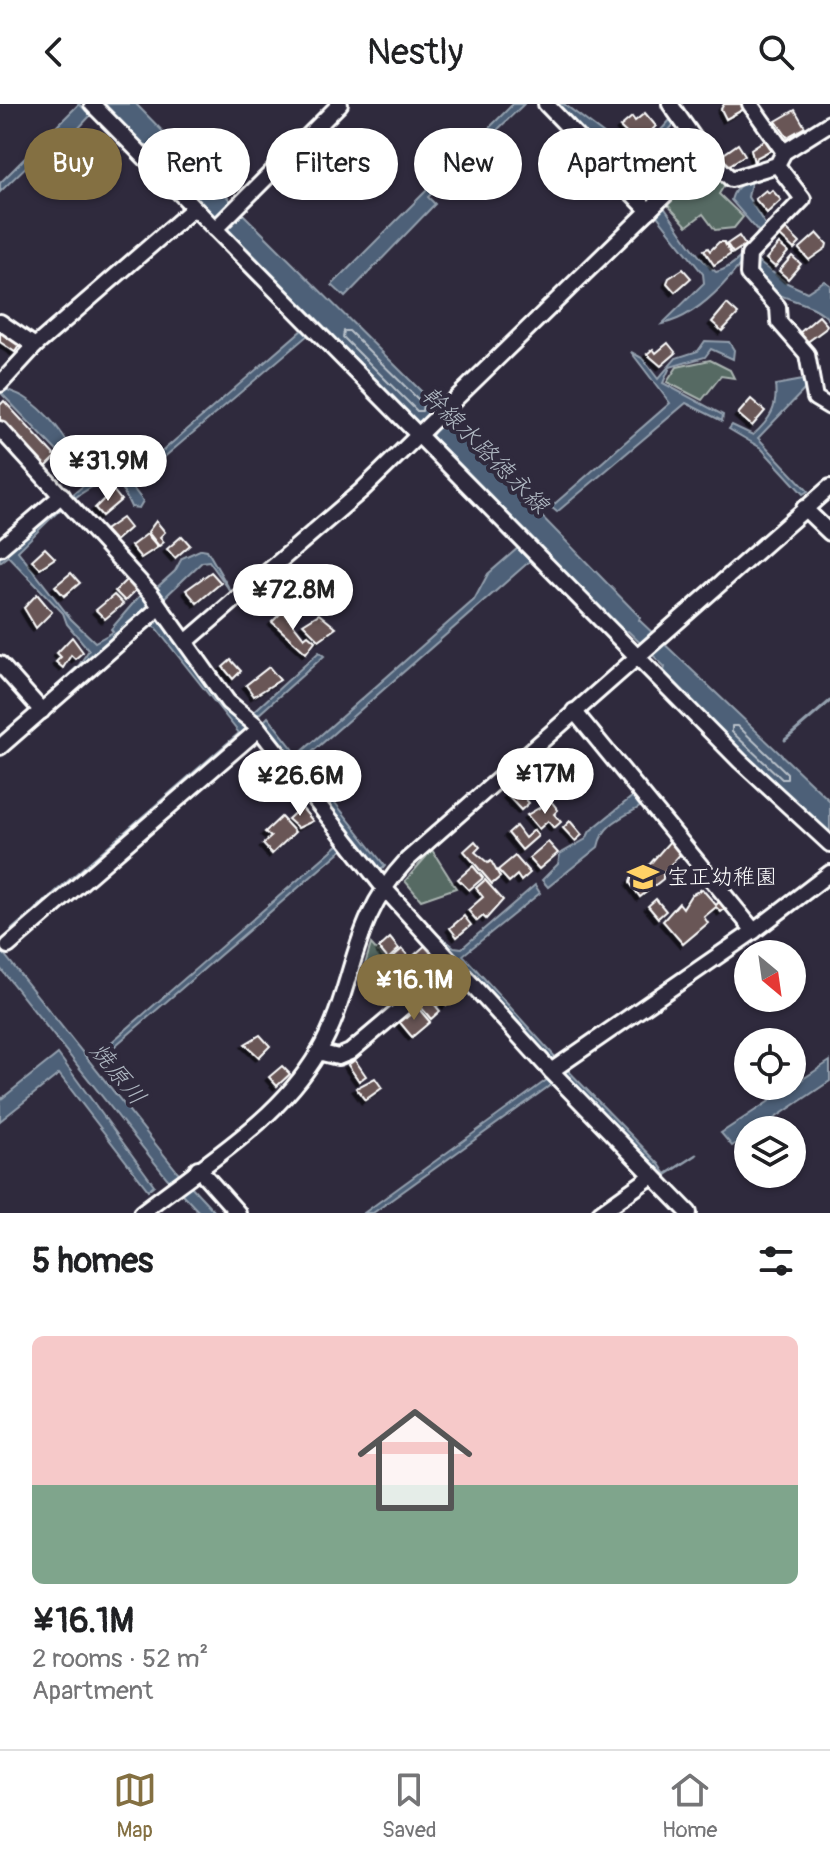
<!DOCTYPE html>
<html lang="en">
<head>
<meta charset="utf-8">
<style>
  body { margin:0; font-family:Pangolin,"Klee One",sans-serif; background:#f6f6f6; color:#202124; height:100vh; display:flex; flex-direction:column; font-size:30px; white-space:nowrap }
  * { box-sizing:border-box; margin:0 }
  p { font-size:26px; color:#757577 }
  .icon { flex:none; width:44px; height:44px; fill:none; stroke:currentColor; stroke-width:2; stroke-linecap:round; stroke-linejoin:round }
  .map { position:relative; height:1109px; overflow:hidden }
  .panel { display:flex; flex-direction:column; background:#fff; flex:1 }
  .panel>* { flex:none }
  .hud { position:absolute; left:24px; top:24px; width:782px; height:72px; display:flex; gap:16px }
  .needle { width:52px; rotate:151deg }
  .tools { position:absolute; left:734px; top:836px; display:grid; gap:16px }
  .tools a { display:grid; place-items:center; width:72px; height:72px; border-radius:50%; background:#fff; box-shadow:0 2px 6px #0004; font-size:40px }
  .price { position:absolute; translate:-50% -68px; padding:0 18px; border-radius:28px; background:#fff; color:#222; font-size:26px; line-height:52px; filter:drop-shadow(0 2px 4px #0008) }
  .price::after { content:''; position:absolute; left:50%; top:48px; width:24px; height:18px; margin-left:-12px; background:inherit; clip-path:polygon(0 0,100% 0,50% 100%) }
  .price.active { background:#847042; color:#fff }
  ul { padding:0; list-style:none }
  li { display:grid; align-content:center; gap:16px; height:424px; padding:0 32px }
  li span { display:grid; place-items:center; height:248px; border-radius:12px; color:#555 }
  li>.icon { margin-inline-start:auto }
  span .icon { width:144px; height:144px; fill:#fffc; stroke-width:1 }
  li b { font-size:34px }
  h2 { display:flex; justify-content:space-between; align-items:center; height:96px; padding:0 32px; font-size:34px }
  .chip { padding:0 28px; border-radius:36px; background:#fff; box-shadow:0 2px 6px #0004; font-size:28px; line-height:72px }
  .chip.active { background:#847042; color:#fff }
  header { display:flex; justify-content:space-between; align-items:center; height:104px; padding:0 32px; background:#fff; font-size:36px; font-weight:600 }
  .menu { display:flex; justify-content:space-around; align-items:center; height:112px; border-top:2px solid #e0e0e0; background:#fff; font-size:22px; color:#757577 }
  .menu a { display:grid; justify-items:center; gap:4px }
  .menu .active { color:#847042 }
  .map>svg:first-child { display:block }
</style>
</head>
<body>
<header><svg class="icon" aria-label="back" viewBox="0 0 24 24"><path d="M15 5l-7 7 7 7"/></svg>Nestly<svg class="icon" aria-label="search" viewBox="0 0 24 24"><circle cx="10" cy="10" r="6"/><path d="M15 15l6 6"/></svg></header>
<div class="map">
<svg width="830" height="1109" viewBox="0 0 830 1109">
  <defs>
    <filter id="shadow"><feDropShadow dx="-3.5" dy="3.5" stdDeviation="0" flood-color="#0009"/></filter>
  </defs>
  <rect width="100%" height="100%" fill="#2f2a3d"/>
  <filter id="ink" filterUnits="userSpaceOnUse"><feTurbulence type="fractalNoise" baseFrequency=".0125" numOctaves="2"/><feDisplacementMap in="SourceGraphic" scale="16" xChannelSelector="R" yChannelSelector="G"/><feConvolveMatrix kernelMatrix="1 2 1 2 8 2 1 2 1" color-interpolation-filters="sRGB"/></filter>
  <g filter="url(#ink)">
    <g fill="#566a63" stroke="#aab4b1" stroke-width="2">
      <path d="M 705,57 L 727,77 L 719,90 L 743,113 L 734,124 L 715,126 L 703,110 L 687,122 L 664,97 Z"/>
      <path d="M 710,256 L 730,266 L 734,274 L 721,272 L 702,296 L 667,278 L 677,263 Z"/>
      <path d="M 432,746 L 456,784 L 421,796 L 405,777 Z"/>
      <path d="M 371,840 L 410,883 L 394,896 L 364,864 Z"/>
    </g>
    <g fill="#4d6178" stroke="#94a0ae" stroke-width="2">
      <path d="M 79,0 L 91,11 L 64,40 L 39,50 L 0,88 L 0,79 Z"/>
      <path d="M 103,0 L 136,0 L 232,98 L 228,102 L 241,108 L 435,301 L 431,307 L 443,318 L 447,315 L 640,513 L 639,516 L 830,697 L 830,729 L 747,655 L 664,567 L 665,563 L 628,527 L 625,529 L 432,332 L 435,327 L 422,316 L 418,320 L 225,124 L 230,120 L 219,110 L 215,113 Z"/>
      <path d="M 513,0 L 524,0 L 428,93 L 435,100 L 345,193 L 332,181 Z"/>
      <path d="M 554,0 L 564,0 L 632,51 L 638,51 L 671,15 L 675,19 L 650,48 L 667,84 L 658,95 C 678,121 690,147 716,168 C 734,164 752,143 758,127 L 731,96 C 735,79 753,74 768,69 L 770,72 L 751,79 L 748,93 L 766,122 C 744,159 706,211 662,220 L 704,179 L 703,170 L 655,109 L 644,80 L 608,53 Z"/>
      <path d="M 753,154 L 787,179 L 807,188 L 824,177 L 830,181 L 830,217 C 806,187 760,205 753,154 Z"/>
      <path d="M 303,225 L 308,231 L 135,378 L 133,384 L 143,397 L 139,404 L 131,403 L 121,382 L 110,376 C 76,384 44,422 18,447 L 71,515 L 95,538 L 113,528 L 111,525 L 142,489 L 154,486 L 175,467 L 182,454 L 202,445 L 207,446 L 233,491 L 209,457 L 202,458 L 164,494 L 153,497 L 145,507 L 159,514 L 182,546 L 249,612 L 319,548 L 324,552 L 248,620 L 249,626 L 13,830 L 11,826 L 239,629 L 144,509 L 115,530 L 43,600 L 39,598 L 79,561 L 89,546 L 67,520 L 63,509 L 8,452 L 0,458 L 0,450 L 83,382 L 76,367 L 0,288 L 0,282 C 8,287 17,289 24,293 C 43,304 73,337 74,358 L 91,372 L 100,365 L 135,371 Z"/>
      <path d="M 705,237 L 729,238 L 734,246 L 733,255 L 711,245 L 705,253 L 670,263 L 663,279 L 723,311 L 722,317 L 686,299 L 557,408 L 551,403 L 670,299 L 631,248 L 642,254 L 658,275 L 676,254 L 698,247 Z"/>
      <path d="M 802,276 L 806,284 L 758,334 L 808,387 L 803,390 L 761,344 L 729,325 L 732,321 L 753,331 C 770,316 778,303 775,281 Z"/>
      <path d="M 518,444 L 530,457 L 302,657 L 385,762 L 380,768 L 262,619 L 268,613 L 298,651 L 474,496 L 488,470 Z"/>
      <path d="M 633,692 L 640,703 C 622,713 602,721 598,743 L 548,783 L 542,776 L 558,760 L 560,750 L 586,735 L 590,727 Z"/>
      <path d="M 339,740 L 343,745 L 109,947 L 106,943 Z"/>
      <path d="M 535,781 L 540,789 L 463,851 L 557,955 L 659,1060 L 665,1069 L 662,1071 L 559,969 L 432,830 L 435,828 L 454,843 L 462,844 Z"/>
      <path d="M 0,845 L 177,1067 L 216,1109 L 200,1109 L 167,1074 L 0,864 Z"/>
      <path d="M 58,950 L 154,1081 L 148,1086 L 59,970 L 0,1017 L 0,996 Z"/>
      <path d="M 830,957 L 830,977 L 757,1026 L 748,1026 L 748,1032 L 732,1042 L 721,1029 Z"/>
      <path d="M 548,975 L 552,980 L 373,1109 L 364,1109 Z"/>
    </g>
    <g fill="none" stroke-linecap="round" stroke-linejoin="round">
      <g stroke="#b8c0c9" stroke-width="2">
        <path d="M 344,227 L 349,227 L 423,300 L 422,307 L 417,307 L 343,233 Z"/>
        <path d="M 732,622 L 738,622 L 787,669 L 787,675 L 782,675 L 732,628 Z"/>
      </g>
      <g stroke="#94a0ae" stroke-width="3">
        <path d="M 821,409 L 830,419"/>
        <path d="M 785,636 L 830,597"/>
        <path d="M 662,1073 L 696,1051"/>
        <path d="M 612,1109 L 627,1099"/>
      </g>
    </g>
    <g fill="#695656" stroke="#fff" stroke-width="2" filter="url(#shadow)">
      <path d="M 724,0 L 744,0 L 746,4 L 726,15 L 721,5 Z"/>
      <path d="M 795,6 L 805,23 L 787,33 L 776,17 Z"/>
      <path d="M 645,9 L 656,22 L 640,39 L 636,38 L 620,23 L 632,13 L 635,17 Z"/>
      <path d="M 769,33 L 775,44 L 756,54 L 754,59 L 751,45 Z"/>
      <path d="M 676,38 L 683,50 L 668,59 L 661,47 Z"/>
      <path d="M 738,40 L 745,51 L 725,64 L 718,54 Z"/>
      <path d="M 766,86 L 769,89 L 772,86 L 781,96 L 767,109 L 755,95 Z"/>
      <path d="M 782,121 L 800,139 L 794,145 L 776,128 Z"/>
      <path d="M 817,129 L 827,140 L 826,144 L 809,156 L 799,145 Z"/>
      <path d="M 739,132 L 745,141 L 733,149 L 727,140 Z"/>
      <path d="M 719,138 L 724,138 L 731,150 L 714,161 L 704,146 L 708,144 L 710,147 Z"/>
      <path d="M 779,140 L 788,148 L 775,163 L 766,155 Z"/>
      <path d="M 792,152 L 801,160 L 788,175 L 779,167 Z"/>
      <path d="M 683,165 L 691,174 L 675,188 L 667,179 L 669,174 Z"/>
      <path d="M 727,200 L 738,210 L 722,227 L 712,218 Z"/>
      <path d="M 819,212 L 827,221 L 825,225 L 806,239 L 798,230 Z"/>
      <path d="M 0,224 L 21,239 L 15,248 L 0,238 Z"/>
      <path d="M 668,239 L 676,249 L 661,262 L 647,250 L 653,245 L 656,249 Z"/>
      <path d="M 751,295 L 765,307 L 752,322 L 738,310 Z"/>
      <path d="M 4,297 L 56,353 L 45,364 L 0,316 L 0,301 Z"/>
      <path d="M 113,386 L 121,396 L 102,412 L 95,404 Z"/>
      <path d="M 122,414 L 130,424 L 115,437 L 105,426 Z"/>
      <path d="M 156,417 L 165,428 L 160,433 L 164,438 L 159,442 L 148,428 Z"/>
      <path d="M 147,430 L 158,443 L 141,454 L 131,442 Z"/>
      <path d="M 182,432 L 190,441 L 175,454 L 167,445 Z"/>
      <path d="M 45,444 L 55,454 L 40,464 L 32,456 Z"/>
      <path d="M 211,468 L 221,479 L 197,499 L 186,486 Z"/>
      <path d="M 71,469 L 80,479 L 64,492 L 55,482 Z"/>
      <path d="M 126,476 L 139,483 L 125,497 L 115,487 Z"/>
      <path d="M 37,490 L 52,508 L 36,524 L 24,504 Z"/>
      <path d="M 114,491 L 123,500 L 105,515 L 96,506 Z"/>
      <path d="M 283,507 L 304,534 L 308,531 L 315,537 L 306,549 L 272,518 Z"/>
      <path d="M 319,510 L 336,524 L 319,536 L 303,520 Z"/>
      <path d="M 72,533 L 83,548 L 75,555 L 71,551 L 63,564 L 56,558 L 61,553 L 57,549 Z"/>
      <path d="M 231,556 L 241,567 L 233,575 L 223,563 Z"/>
      <path d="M 269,563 L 280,576 L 254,592 L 246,581 Z"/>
      <path d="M 516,684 L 529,699 L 521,706 L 507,691 Z"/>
      <path d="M 551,697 L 558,706 L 554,710 L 561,718 L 554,724 L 548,717 L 539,725 L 527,711 Z"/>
      <path d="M 301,703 L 313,717 L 298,724 L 288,715 Z"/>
      <path d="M 281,713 L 295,728 L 272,750 L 263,740 L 271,733 L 265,728 Z"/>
      <path d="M 570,717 L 582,731 L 575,737 L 563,724 Z"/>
      <path d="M 516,722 L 525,734 L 534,726 L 538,732 L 522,746 L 508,729 Z"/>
      <path d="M 475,737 L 480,743 L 475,748 L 488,759 L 491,757 L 500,773 L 492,780 L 464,747 Z"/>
      <path d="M 670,737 L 683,747 L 663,770 L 663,775 L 640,793 L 630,779 L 631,775 L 650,760 Z"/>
      <path d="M 548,738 L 558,749 L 539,765 L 529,754 Z"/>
      <path d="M 515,752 L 530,769 L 521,777 L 517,771 L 509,778 L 498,766 Z"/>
      <path d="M 473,762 L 483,774 L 469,786 L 458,775 Z"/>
      <path d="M 485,776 L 503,796 L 486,815 L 483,812 L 477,817 L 468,806 L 483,793 L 476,784 Z"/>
      <path d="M 702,785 L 716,801 L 721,796 L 727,803 L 721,808 L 716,803 L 704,813 L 708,819 L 683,840 L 663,817 L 679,799 L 683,804 L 691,791 Z"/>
      <path d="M 656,795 L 666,807 L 658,814 L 648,802 Z"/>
      <path d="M 464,812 L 471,821 L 457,833 L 450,824 Z"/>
      <path d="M 390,834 L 399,845 L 388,855 L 379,844 Z"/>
      <path d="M 427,840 L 437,852 L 425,868 L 412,853 Z"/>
      <path d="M 402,845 L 417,862 L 407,870 L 393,853 Z"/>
      <path d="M 449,875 L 460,888 L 446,901 L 442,897 L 438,901 L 427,888 L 431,883 L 435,887 Z"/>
      <path d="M 429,894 L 440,907 L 431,915 L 420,902 Z"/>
      <path d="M 418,904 L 430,918 L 412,933 L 397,915 L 403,910 L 406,914 Z"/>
      <path d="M 260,931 L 270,942 L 259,953 L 245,940 Z"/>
      <path d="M 355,956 L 366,972 L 359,977 L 348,961 Z"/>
      <path d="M 282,962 L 290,970 L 277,982 L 269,973 Z"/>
      <path d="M 375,974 L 382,984 L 365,996 L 356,984 Z"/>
    </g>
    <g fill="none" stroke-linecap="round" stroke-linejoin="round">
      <defs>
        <g id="minor">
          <path d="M 92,0 L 740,657 L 830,740"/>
          <path d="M 546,0 L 649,107"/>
          <path d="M 670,0 L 706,51 L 731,75 L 777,61 L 784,48 L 830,19"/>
          <path d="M 750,0 L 784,48"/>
          <path d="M 777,61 L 803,95 L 749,151 L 748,170 L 778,203 L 779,218 L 807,250 L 815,294 L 830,303"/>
          <path d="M 215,125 L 340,0"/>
          <path d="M 0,218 L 35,242"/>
          <path d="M 0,280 L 35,242 L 194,104"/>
          <path d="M 0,325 L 151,490 L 228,598 L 256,621 L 384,784 L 551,967 L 689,1109"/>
          <path d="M 804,404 L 830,429"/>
          <path d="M 0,444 L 62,391"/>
          <path d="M 186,538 L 361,387 L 706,51"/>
          <path d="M 0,560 L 42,607"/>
          <path d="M 574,607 L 754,827"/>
          <path d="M 0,643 L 159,504"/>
          <path d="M 8,842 L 259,625"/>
          <path d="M 318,948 L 338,953 L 350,948 L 453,861"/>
          <path d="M 551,967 L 754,827 L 830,769"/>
          <path d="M 198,1064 L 238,1109"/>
          <path d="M 141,1109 C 202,1061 278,1017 318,949 C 357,882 347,820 407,756 L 830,383"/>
          <path d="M 600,1109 L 652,1072"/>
        </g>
      </defs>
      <use href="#minor" stroke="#fff" stroke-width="20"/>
      <use href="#minor" stroke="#2f2a3d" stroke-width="14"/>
    </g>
  </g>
  <defs>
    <symbol id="school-bare" viewBox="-9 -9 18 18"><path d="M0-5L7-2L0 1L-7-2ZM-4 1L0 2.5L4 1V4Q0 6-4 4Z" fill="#ffd166" stroke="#2f2a3d" stroke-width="2.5" paint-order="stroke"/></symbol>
  </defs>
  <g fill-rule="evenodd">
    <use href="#school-bare" x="621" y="751" width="44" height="44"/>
  </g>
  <g text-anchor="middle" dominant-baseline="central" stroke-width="8" stroke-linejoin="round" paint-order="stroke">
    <g font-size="22" fill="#fff" stroke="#2f2a3d" text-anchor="start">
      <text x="667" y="773">宝正幼稚園</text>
    </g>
    <g font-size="24" font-style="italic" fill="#afb8c2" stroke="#2f2a3d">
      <text transform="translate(485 346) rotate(45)">幹線水路徳永線</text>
      <text transform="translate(118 970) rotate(51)">焼原川</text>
    </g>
  </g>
</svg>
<div class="tools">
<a><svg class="needle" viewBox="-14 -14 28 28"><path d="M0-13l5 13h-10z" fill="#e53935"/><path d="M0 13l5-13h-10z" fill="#757577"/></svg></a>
<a><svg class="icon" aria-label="locate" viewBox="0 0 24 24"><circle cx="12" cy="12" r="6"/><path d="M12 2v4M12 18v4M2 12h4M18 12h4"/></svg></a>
<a><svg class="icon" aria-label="layers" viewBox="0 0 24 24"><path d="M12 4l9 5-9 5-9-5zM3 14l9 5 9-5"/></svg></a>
</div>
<b class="price" style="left:108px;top:399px">¥31.9M</b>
<b class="price" style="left:293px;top:528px">¥72.8M</b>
<b class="price" style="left:545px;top:712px">¥17M</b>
<b class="price" style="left:300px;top:714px">¥26.6M</b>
<b class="price active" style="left:414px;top:918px">¥16.1M</b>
<div class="hud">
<a class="chip active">Buy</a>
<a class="chip">Rent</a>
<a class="chip">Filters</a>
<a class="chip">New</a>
<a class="chip">Apartment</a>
</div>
</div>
<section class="panel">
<h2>5 homes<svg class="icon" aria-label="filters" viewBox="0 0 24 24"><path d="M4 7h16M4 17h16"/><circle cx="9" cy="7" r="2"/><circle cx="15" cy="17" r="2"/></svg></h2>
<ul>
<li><span style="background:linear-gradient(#f6c9c9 60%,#7fa58c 0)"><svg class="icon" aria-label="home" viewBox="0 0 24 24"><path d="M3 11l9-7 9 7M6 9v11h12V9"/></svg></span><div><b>¥16.1M</b><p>2 rooms · 52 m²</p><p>Apartment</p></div></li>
</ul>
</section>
<nav class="menu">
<a class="active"><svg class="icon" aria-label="map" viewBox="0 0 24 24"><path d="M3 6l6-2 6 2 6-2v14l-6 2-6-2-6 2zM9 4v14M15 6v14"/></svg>Map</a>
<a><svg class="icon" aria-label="saved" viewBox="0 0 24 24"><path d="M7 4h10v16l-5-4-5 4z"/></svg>Saved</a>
<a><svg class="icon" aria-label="home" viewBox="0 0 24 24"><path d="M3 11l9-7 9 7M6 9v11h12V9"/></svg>Home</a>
</nav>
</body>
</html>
